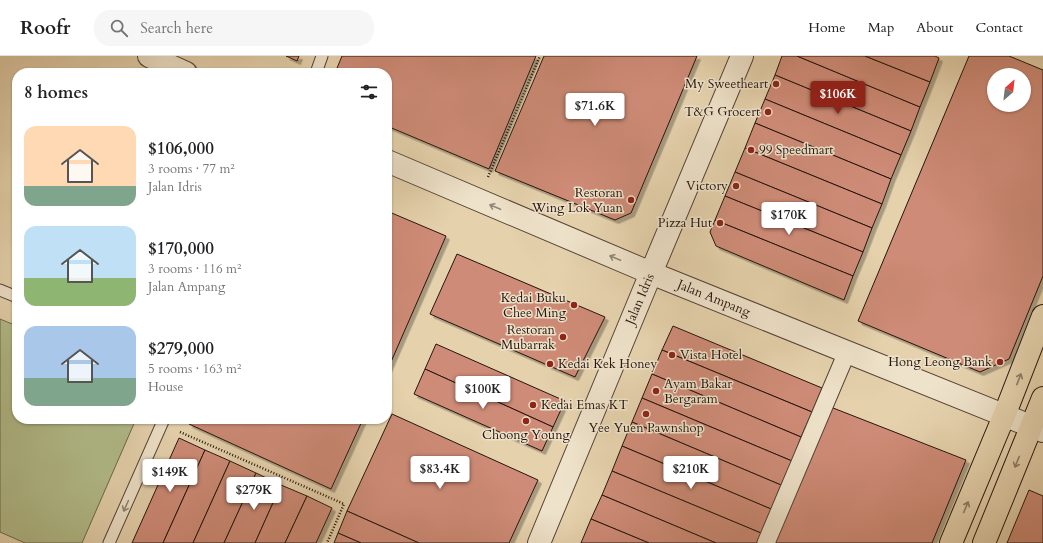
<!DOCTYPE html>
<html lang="en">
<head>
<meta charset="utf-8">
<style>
  body { margin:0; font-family:Cardo,serif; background:#f6f6f6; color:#202124; height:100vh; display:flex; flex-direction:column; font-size:15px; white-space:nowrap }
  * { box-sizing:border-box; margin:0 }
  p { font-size:13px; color:#757577 }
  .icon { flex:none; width:22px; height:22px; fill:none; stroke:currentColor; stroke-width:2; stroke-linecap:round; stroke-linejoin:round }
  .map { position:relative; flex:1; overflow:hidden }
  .details { position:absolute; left:12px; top:12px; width:380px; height:356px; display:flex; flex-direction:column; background:#fff; border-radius:16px; box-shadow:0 1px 3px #0004 }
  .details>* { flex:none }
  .needle { width:26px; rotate:28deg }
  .controls { position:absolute; left:987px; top:12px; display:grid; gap:8px }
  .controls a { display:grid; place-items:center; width:44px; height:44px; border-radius:50%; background:#fff; box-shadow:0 1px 3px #0004; font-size:20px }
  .price { position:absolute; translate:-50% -34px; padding:0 9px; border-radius:4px; background:#fff; color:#222; font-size:13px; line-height:26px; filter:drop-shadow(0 1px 2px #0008) }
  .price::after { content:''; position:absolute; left:50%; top:24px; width:12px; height:9px; margin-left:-6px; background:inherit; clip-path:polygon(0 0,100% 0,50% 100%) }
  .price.selected { background:#8f2418; color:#fff }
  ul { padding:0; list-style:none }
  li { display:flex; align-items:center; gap:12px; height:100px; padding:0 12px }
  li span { display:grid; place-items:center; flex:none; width:112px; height:80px; border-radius:12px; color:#555 }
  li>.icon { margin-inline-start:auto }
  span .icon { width:48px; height:48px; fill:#fffc; stroke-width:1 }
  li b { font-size:17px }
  h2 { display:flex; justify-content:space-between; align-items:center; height:48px; padding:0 12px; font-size:17px }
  header { display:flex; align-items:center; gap:24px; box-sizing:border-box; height:56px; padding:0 20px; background:#fff; border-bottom:1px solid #e0e0e0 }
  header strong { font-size:19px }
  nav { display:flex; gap:22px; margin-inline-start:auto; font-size:14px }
  .search { width:280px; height:36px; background:#f6f6f6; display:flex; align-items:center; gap:10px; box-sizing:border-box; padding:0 14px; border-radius:16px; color:#757577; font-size:15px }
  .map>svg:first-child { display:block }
</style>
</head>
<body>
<header>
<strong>Roofr</strong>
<div class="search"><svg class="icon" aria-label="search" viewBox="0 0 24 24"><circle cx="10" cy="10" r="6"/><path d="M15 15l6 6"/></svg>Search here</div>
<nav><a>Home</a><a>Map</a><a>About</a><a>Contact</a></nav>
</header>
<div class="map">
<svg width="1043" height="487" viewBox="0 0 1043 487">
  <defs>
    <filter id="shadow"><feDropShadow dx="3.5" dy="3.5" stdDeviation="0" flood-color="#0004"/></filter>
  </defs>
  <rect width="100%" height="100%" fill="#e5d2ad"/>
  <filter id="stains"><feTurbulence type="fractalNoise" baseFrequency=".005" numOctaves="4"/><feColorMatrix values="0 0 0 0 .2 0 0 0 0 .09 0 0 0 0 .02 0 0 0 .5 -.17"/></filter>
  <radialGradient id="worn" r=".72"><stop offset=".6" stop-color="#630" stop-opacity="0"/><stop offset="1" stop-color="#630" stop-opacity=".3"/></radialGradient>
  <path fill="#b2bd8b" stroke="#6c694c" d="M 0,263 L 17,270 L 17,363 L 136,363 L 82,487 L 25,487 L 0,476 Z"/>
  <g fill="#ce8b77" stroke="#26150e" fill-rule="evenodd" filter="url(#shadow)">
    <path d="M 286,0 L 299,0 L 297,5 Z"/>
    <path d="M 342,0 L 536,0 L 489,113 L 387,70 L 387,17 L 335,17 Z"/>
    <path d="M 544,0 L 697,0 L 631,157 L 615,164 L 495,115 Z"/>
    <path d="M 782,0 L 797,0 L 920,51 L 911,75 L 775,19 Z"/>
    <path d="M 797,0 L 865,0 L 930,26 L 920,51 Z"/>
    <path d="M 865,0 L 935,0 L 939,2 L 930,26 Z"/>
    <path d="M 969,0 L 1009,0 L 1043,14 L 1043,220 L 1009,303 L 980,316 L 858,265 ZM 994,19 L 1024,19 L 1024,49 L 994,49 Z"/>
    <path d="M 775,19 L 911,75 L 901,99 L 765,43 Z"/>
    <path d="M 765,43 L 901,99 L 891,123 L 755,67 Z"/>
    <path d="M 755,67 L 891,123 L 882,148 L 745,92 Z"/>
    <path d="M 745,92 L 882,148 L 872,172 L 735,116 Z"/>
    <path d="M 735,116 L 872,172 L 863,196 L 725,140 Z"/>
    <path d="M 725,140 L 863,196 L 853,220 L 715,164 Z"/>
    <path d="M 387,155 L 446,180 L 387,315 Z"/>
    <path d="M 715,164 L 853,220 L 844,244 L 716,190 L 710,176 Z"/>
    <path d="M 457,198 L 605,261 L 575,321 L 430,258 Z"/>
    <path d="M 673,270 L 822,332 L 812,356 L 662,294 Z"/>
    <path d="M 436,288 L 565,345 L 553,371 L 425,313 Z"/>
    <path d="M 662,294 L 812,356 L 801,381 L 652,318 Z"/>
    <path d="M 425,313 L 553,371 L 542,395 L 414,338 Z"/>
    <path d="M 652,318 L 801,381 L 792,405 L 642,342 Z"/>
    <path d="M 642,342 L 792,405 L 781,429 L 632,366 Z"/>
    <path d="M 828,350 L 966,404 L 932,487 L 772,487 Z"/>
    <path d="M 392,358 L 538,424 L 509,487 L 419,487 L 347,455 Z"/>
    <path d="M 191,363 L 363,363 L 331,433 L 189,368 Z"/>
    <path d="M 632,366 L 781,429 L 771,453 L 622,390 Z"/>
    <path d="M 179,382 L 205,394 L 163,487 L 132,487 Z"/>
    <path d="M 622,390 L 771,453 L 761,477 L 612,415 Z"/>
    <path d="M 205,394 L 230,405 L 193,487 L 163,487 Z"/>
    <path d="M 230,405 L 256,417 L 224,487 L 193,487 Z"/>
    <path d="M 612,415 L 761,477 L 757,487 L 716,487 L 602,439 Z"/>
    <path d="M 256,417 L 281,429 L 255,487 L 224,487 Z"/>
    <path d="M 281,429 L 307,440 L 285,487 L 255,487 Z"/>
    <path d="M 1029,434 L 1043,440 L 1043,487 L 1007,487 Z"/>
    <path d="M 602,439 L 716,487 L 649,487 L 591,463 Z"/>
    <path d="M 307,440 L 332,452 L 316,487 L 285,487 Z"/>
    <path d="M 347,455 L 419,487 L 361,487 L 338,477 Z"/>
    <path d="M 591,463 L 649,487 L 581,487 Z"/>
    <path d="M 338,477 L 361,487 L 334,487 Z"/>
  </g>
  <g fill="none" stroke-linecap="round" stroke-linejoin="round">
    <defs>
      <g id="service">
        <path d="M 316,17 L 322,0"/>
        <path d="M 0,234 L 17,241"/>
        <path d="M 109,487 L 164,363"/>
      </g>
      <path id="pedestrian" d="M 766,487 L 847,296"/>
      <g id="minor">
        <path id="s1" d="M 742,0 L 651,217 L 1043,375"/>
      </g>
      <g id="tertiary">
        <path d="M 149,0 L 186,17"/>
        <path d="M 387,105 L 651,217 L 539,487"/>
      </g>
      <g id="trunk">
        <path d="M 951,487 L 1004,360 L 1043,260"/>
        <path d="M 984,487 L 1043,342"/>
      </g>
    </defs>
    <use href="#service" stroke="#564436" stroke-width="13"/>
    <use href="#pedestrian" stroke="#564436" stroke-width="19"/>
    <use href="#minor" stroke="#564436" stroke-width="24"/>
    <use href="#tertiary" stroke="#564436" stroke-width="24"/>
    <use href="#trunk" stroke="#26150e" stroke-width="24"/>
    <g stroke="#26150e" stroke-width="2.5" stroke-dasharray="1 2" stroke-linecap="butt">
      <path d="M 488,121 L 540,0"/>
      <path d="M 180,376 L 344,448 L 327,487"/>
    </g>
    <use href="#service" stroke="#eee2ca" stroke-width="11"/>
    <use href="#pedestrian" stroke="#eee2ca" stroke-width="17"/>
    <use href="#minor" stroke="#eee2ca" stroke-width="22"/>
    <use href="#tertiary" stroke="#eee2ca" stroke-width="22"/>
    <use href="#trunk" stroke="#e5d2ad" stroke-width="22"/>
  </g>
  <defs><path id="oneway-shaft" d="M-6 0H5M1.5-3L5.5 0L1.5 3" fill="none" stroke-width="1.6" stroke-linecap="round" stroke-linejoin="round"/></defs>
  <g stroke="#948675">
    <use href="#oneway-shaft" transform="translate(495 151) rotate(-157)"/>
    <use href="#oneway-shaft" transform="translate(615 202) rotate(-157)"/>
    <use href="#oneway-shaft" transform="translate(126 450) rotate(114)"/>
  </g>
  <g stroke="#8f7d65">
    <use href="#oneway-shaft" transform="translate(1019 323) rotate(-69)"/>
    <use href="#oneway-shaft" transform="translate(1017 406) rotate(112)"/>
    <use href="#oneway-shaft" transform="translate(966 451) rotate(-67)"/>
  </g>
  <g fill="#8f2418" stroke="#eee2ca" stroke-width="1.5">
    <circle cx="776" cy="28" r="4"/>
    <circle cx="768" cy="56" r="4"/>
    <circle cx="751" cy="94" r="4"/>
    <circle cx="736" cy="130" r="4"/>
    <circle cx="631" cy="144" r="4"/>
    <circle cx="720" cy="167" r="4"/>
    <circle cx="574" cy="249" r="4"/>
    <circle cx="563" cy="281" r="4"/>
    <circle cx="672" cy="299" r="4"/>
    <circle cx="1000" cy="306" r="4"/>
    <circle cx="550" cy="308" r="4"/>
    <circle cx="656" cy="335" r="4"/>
    <circle cx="533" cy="349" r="4"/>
    <circle cx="646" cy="358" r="4"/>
    <circle cx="526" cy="365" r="4"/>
  </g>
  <g text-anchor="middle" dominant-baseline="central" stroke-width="3" stroke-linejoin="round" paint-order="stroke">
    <g font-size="13" fill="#26150e" stroke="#eee2ca" text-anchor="end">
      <text x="768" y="28">My Sweetheart</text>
      <text x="760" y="56">T&amp;G Grocert</text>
      <text x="759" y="94" text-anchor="start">99 Speedmart</text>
      <text x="728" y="130">Victory</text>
      <text x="623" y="137">Restoran<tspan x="623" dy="15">Wing Lok Yuan</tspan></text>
      <text x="712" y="167">Pizza Hut</text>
      <text x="566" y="242">Kedai Buku<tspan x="566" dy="15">Chee Ming</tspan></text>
      <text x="555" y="274">Restoran<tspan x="555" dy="15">Mubarrak</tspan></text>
      <text x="680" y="299" text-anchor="start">Vista Hotel</text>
      <text x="992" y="306">Hong Leong Bank</text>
      <text x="558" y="308" text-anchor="start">Kedai Kek Honey</text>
      <text x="664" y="328" text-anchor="start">Ayam Bakar<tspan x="664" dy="15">Bergaram</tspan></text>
      <text x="541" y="349" text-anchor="start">Kedai Emas KT</text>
      <text x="646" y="372" text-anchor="middle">Yee Yuen Pawnshop</text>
      <text x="526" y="379" text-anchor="middle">Choong Young</text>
    </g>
    <g font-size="13" fill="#26150e" stroke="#eee2ca">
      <text stroke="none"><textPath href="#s1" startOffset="303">Jalan Ampang</textPath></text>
      <text transform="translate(640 243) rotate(-67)">Jalan Idris</text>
    </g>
  </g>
  <rect width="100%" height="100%" filter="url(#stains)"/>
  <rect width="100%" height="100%" fill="url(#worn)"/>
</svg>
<div class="controls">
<a><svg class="needle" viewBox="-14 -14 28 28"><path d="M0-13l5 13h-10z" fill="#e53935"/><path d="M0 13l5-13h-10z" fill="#757577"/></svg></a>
</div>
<b class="price selected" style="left:838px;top:59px">$106K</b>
<b class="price" style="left:595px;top:71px">$71.6K</b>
<b class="price" style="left:789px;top:180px">$170K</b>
<b class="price" style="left:483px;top:354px">$100K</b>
<b class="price" style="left:440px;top:434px">$83.4K</b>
<b class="price" style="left:691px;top:434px">$210K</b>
<b class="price" style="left:170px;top:437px">$149K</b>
<b class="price" style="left:254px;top:455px">$279K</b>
<section class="details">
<h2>8 homes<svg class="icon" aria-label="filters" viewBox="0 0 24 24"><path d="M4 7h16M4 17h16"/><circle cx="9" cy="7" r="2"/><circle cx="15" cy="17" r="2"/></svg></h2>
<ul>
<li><span style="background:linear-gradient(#ffd9b3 75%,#7fa58c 0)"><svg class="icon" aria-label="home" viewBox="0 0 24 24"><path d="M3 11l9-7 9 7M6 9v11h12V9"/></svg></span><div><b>$106,000</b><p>3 rooms · 77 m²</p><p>Jalan Idris</p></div></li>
<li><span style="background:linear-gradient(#bfe0f5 65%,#8fb573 0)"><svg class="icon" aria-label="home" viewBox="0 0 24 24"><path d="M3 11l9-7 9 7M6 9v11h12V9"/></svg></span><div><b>$170,000</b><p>3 rooms · 116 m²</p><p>Jalan Ampang</p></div></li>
<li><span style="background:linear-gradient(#a9c7e8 65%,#7fa58c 0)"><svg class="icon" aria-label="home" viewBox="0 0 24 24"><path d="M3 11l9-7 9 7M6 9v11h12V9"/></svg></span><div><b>$279,000</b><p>5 rooms · 163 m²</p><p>House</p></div></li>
</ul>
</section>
</div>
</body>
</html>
